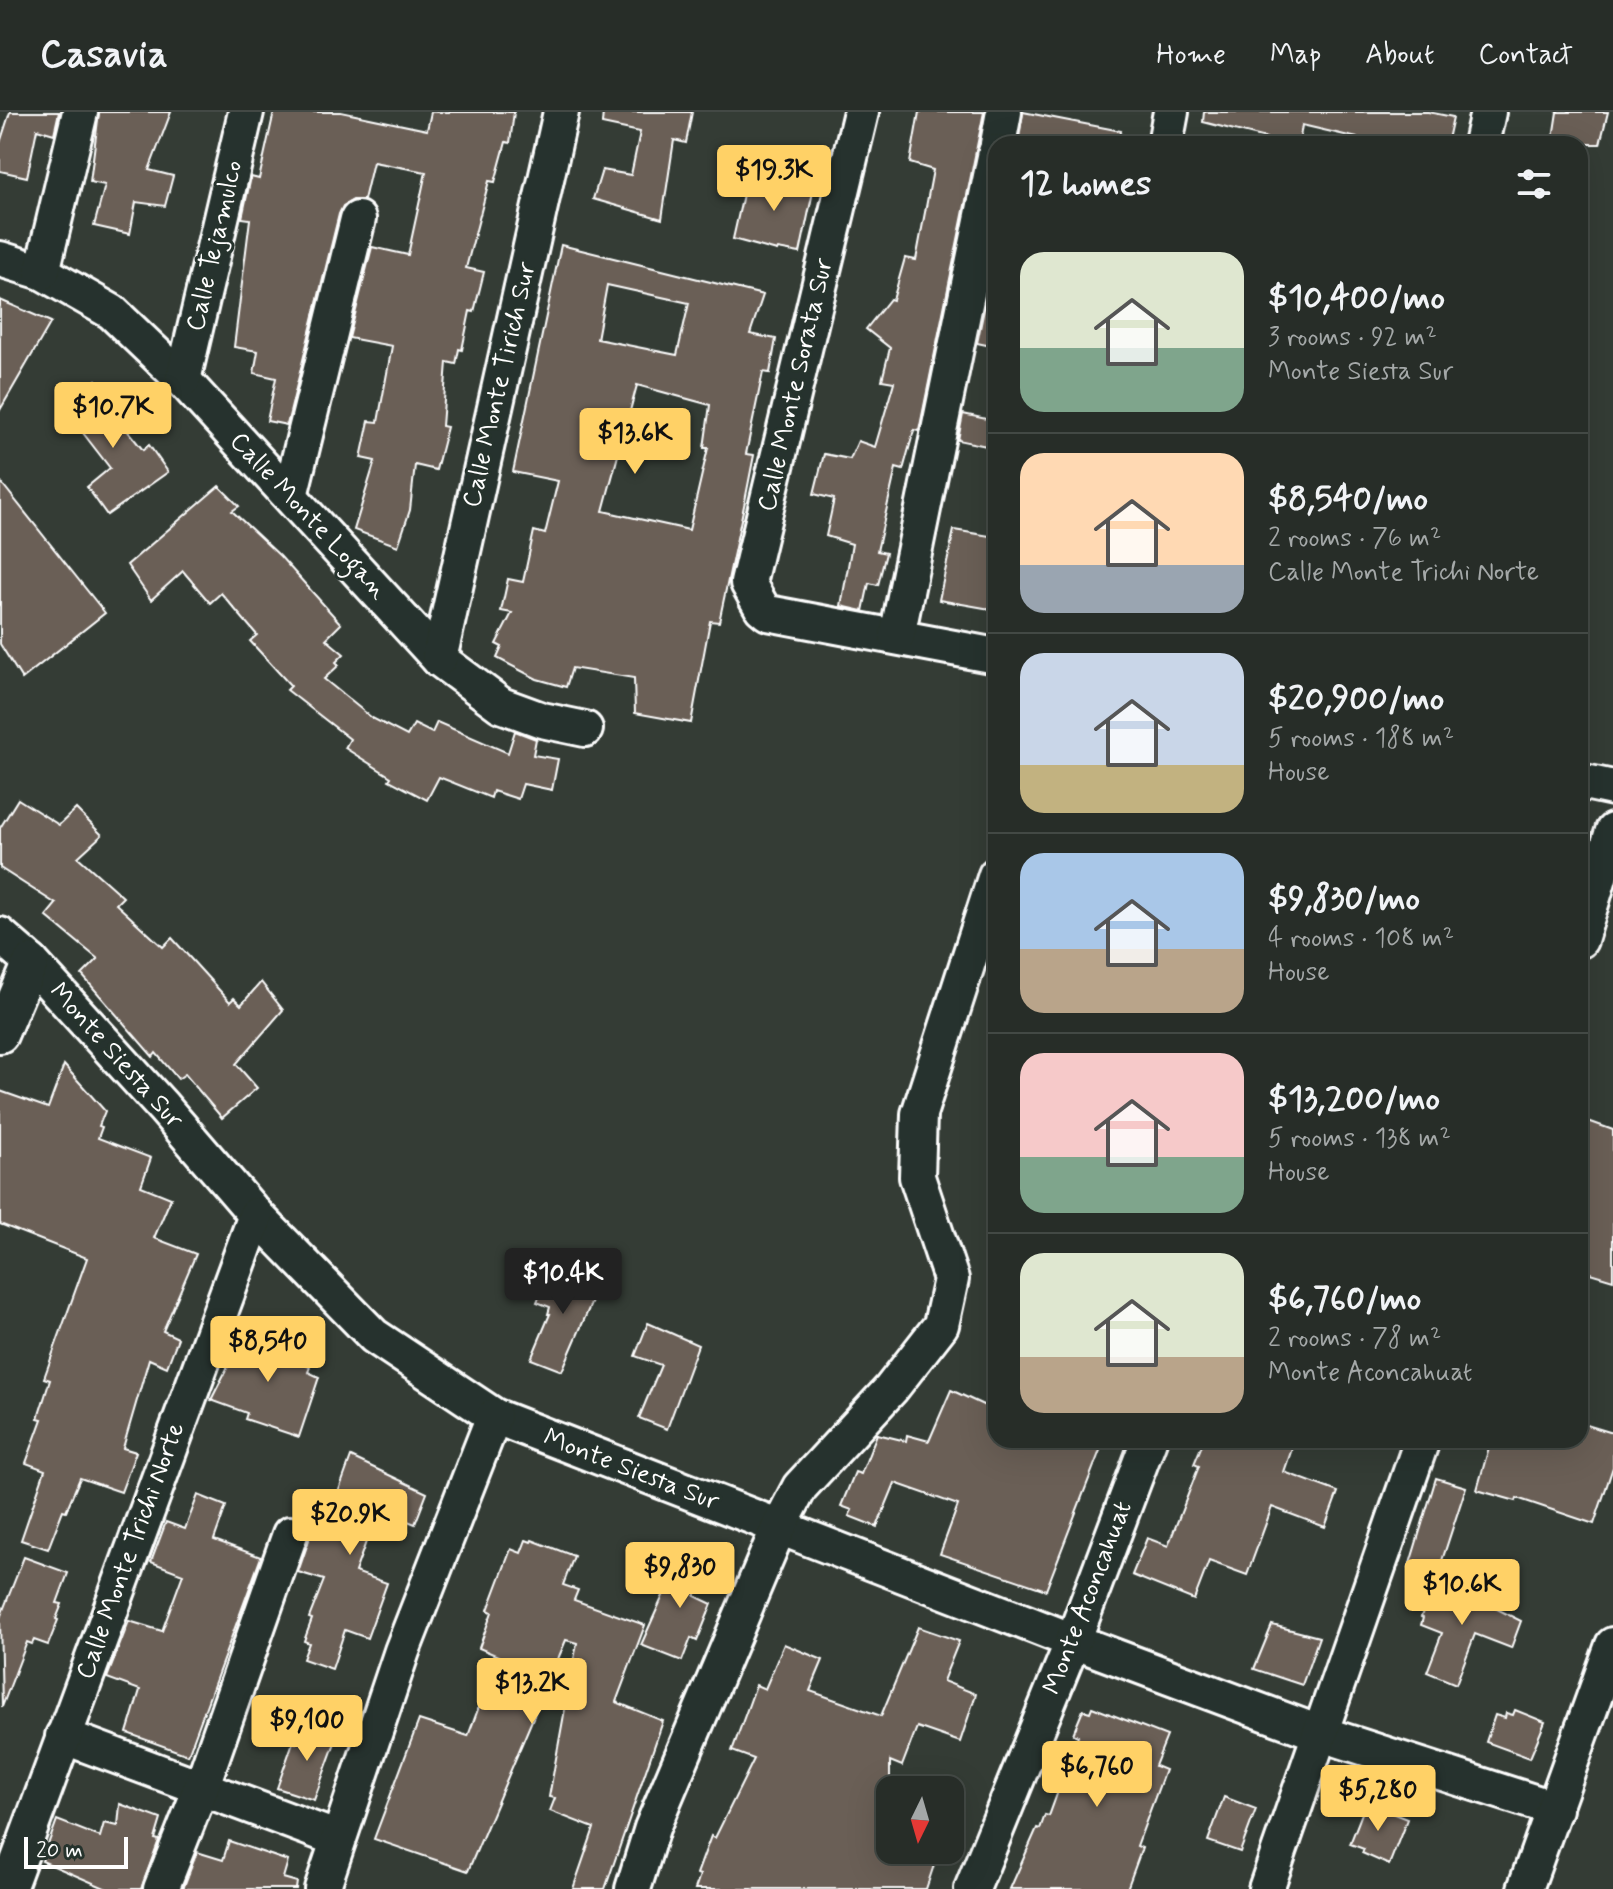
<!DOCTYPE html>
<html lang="en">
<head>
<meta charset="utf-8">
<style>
  body { margin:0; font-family:Mynerve,sans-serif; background:#2f3530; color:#f1f3f6; height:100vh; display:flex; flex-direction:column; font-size:30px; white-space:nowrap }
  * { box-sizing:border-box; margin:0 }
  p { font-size:26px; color:#a4a8a8 }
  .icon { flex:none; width:44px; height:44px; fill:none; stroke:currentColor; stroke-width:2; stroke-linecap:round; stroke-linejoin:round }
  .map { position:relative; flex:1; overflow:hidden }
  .details { position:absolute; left:988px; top:24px; width:600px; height:1312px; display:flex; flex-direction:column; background:#272d28; border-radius:24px; box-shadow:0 8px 32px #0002,0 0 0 2px #434945 }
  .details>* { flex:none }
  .needle { width:52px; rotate:185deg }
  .controls { position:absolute; left:876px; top:1664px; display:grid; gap:16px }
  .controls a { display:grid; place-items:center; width:88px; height:88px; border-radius:16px; background:#272d28; box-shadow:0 8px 32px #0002,0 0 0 2px #434945; font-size:40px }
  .scale { position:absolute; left:24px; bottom:20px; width:104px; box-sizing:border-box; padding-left:8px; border:4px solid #fff; border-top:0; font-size:22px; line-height:28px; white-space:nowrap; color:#fff; -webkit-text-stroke:6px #26332d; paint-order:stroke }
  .price { position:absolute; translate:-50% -68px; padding:0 18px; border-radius:8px; background:#ffd166; color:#111; font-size:26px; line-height:52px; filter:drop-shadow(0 2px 4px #0008) }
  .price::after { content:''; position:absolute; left:50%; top:48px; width:24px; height:18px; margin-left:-12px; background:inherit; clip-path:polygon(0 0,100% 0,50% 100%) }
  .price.active { background:#222; color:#fff }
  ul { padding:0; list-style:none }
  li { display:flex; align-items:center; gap:24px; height:200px; padding:0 32px }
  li+li { border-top:2px solid #434945 }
  li span { display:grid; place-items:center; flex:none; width:224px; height:160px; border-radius:24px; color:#555 }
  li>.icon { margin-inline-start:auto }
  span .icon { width:96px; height:96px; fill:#fffc; stroke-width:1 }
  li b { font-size:34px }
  h2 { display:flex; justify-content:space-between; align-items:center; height:96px; padding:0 32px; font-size:34px }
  header { display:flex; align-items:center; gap:48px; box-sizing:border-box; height:112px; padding:0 40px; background:#272d28; border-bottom:2px solid #434945 }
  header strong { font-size:38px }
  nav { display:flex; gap:44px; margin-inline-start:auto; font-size:28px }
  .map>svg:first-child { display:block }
</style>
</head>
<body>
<header>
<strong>Casavia</strong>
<nav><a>Home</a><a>Map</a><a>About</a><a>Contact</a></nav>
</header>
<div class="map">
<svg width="1613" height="1777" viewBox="0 0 1613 1777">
  <rect width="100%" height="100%" fill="#343c35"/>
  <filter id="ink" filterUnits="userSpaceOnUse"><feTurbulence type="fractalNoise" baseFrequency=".0125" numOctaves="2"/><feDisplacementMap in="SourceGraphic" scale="16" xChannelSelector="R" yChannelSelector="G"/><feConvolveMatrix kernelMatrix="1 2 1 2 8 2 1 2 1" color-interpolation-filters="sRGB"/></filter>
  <g filter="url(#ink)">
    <g fill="#6b5f56" stroke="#fff" stroke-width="2" fill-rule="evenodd">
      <path d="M 10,0 L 59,0 L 54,22 L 37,17 L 27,65 L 0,59 L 0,31 Z"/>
      <path d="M 99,0 L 171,0 L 149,58 L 173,64 L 165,94 L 136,90 L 130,122 L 94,114 L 105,73 L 90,70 Z"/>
      <path d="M 274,0 L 341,0 L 427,18 L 431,0 L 514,0 L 510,31 L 506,30 L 495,70 L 489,69 L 466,156 L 484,160 L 474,200 L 470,199 L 462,238 L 459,237 L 456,252 L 447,250 L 442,314 L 447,315 L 436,358 L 415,353 L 410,398 L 398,434 L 354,418 L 375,349 L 361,346 L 369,309 L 378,310 L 392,234 L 349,226 L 372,135 L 408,143 L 426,60 L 373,50 L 364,88 L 353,88 L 343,94 L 339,102 L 287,313 L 267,309 L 276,266 L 254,261 L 258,239 L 234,235 L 250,107 L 242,106 L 251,65 L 259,67 Z"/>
      <path d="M 603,0 L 692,0 L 686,31 L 674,28 L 662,107 L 593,87 L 602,58 L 631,63 L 640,20 L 602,12 Z"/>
      <path d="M 919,0 L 984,0 L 919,319 L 914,318 L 903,358 L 896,356 L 877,439 L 886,441 L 878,473 L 869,471 L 863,499 L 841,494 L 852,432 L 826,424 L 834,387 L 814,382 L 824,342 L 850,347 L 858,329 L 875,335 L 894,270 L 882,268 L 890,236 L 866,217 L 890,187 L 893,188 L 905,146 L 916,148 L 933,58 L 910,51 Z"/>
      <path d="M 1023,0 L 1121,19 L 1119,32 L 1018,32 Z"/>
      <path d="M 1204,0 L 1428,0 L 1453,5 L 1447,32 L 1383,32 L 1302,13 L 1299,32 L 1265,32 L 1266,26 L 1203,10 Z"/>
      <path d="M 1557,0 L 1608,0 L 1600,32 L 1552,32 Z"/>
      <path d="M 748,60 L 814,75 L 800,141 L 778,137 L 777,139 L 733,127 Z"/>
      <path d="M 561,133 L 763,183 L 750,222 L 776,227 L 770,261 L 763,260 L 746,342 L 754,343 L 745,389 L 719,510 L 710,509 L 691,611 L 635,601 L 634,566 L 572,556 L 566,575 L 537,567 L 497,546 L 502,535 L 496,532 L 512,501 L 501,499 L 508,467 L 523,470 L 534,419 L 545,422 L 558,369 L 513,360 ZM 607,173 L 689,191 L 677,243 L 597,227 ZM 637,273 L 710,293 L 704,336 L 708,336 L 689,418 L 603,399 Z"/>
      <path d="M 996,140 L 996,235 L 977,231 Z"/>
      <path d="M 0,188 L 51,210 L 0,298 Z"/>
      <path d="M 96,268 L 115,292 L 109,296 L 143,338 L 149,333 L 168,360 L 107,403 L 87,375 L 110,356 L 63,295 Z"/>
      <path d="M 963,302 L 996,309 L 996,336 L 958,328 Z"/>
      <path d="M 0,369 L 105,501 L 22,567 L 0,532 Z"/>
      <path d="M 219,374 L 239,394 L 232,399 L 280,444 L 341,512 L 326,527 L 344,542 L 336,550 L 339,553 L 324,567 L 372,606 L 407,624 L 414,612 L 432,621 L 437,610 L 508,641 L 515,619 L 536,627 L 533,643 L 558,647 L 552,678 L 523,672 L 518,687 L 493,679 L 491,686 L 439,665 L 427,688 L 389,668 L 391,665 L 345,636 L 350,627 L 287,578 L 291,574 L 250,529 L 257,523 L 221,481 L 210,491 L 183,459 L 151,488 L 127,453 Z"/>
      <path d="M 954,418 L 996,425 L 996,498 L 939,488 Z"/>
      <path d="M 18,687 L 59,713 L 76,697 L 102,723 L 78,745 L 123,785 L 116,792 L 163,835 L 172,826 L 230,890 L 234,886 L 241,893 L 261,870 L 283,898 L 236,952 L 257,976 L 222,1006 L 185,962 L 178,967 L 156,941 L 153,945 L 82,863 L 98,847 L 46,804 L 56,792 L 0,756 L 0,716 Z"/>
      <path d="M 64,953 L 105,999 L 99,1014 L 102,1015 L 98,1026 L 151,1046 L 141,1074 L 171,1086 L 154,1126 L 196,1142 L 163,1219 L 178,1226 L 167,1255 L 149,1247 L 123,1336 L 136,1340 L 121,1380 L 80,1366 L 66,1399 L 63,1398 L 48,1437 L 21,1428 L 45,1358 L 26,1351 L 42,1307 L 38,1306 L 50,1268 L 44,1266 L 87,1146 L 0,1112 L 0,979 L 48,996 Z"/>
      <path d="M 1580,1006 L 1613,1018 L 1613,1168 L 1580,1158 Z"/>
      <path d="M 551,1156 L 599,1173 L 562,1259 L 531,1247 L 550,1202 L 548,1202 L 550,1195 L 537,1190 Z"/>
      <path d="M 648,1211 L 698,1233 L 667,1317 L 639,1306 L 661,1253 L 635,1244 Z"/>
      <path d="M 247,1217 L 305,1241 L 301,1251 L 310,1255 L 308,1260 L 319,1265 L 299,1325 L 245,1307 L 247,1301 L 211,1288 Z"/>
      <path d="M 951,1278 L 996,1299 L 996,1328 L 1104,1328 L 1046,1478 L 940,1442 L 958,1393 L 895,1371 L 877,1415 L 849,1404 L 852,1398 L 841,1394 L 855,1360 L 861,1362 L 877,1322 L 906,1329 L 907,1323 L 929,1329 Z"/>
      <path d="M 1580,1311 L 1613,1321 L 1613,1355 L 1594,1412 L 1517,1386 L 1516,1389 L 1477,1378 L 1491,1328 L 1580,1328 Z"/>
      <path d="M 1204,1328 L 1295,1328 L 1284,1360 L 1338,1380 L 1325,1415 L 1272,1395 L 1247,1463 L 1209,1449 L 1194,1488 L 1132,1463 L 1147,1426 L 1168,1434 L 1199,1354 L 1194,1352 Z"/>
      <path d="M 351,1345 L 427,1381 L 415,1412 L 378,1397 L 355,1460 L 387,1471 L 367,1526 L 345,1518 L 332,1557 L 303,1547 L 309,1531 L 304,1529 L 312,1507 L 309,1506 L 324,1468 L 298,1460 L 309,1428 L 307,1412 L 311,1404 L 326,1414 Z"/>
      <path d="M 1436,1366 L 1466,1375 L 1437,1464 L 1409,1455 Z"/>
      <path d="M 198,1383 L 226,1394 L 214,1428 L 261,1445 L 188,1643 L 127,1621 L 140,1578 L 107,1566 L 129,1509 L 162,1519 L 183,1462 L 151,1450 L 166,1410 L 185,1417 Z"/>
      <path d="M 526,1428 L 531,1430 L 532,1428 L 574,1444 L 563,1473 L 578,1478 L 574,1488 L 645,1513 L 616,1590 L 663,1609 L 605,1777 L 573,1777 L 594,1716 L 550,1699 L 555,1686 L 549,1685 L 577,1531 L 566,1528 L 468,1759 L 374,1727 L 419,1608 L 468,1624 L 498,1544 L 479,1536 L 492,1500 L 488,1498 L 511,1437 L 521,1441 Z"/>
      <path d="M 683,1439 L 710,1450 L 695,1484 L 712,1492 L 697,1529 L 691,1526 L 682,1549 L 641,1533 Z"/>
      <path d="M 24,1445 L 68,1461 L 57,1491 L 62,1492 L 56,1507 L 58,1508 L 48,1533 L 34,1528 L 32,1532 L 27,1530 L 2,1595 L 0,1506 Z"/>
      <path d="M 1434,1468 L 1490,1489 L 1489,1493 L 1521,1509 L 1511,1536 L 1475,1522 L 1456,1572 L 1427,1560 L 1442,1521 L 1421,1513 L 1423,1506 L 1421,1505 Z"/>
      <path d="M 1272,1513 L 1319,1525 L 1302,1573 L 1254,1557 Z"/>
      <path d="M 918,1515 L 959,1529 L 943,1569 L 976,1582 L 960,1630 L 917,1615 L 902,1654 L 890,1649 L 890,1738 L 939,1738 L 926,1777 L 695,1777 L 700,1763 L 697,1762 L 711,1724 L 715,1726 L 754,1647 L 732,1639 L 756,1573 L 765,1577 L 784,1532 L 823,1548 L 810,1579 L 881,1604 Z"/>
      <path d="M 1092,1595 L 1167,1624 L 1155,1654 L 1165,1658 L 1137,1734 L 1142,1736 L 1127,1777 L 1010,1777 L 1037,1716 L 1040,1717 L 1045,1703 L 1049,1704 L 1078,1624 L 1073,1622 L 1083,1598 L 1090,1600 Z"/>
      <path d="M 1515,1598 L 1545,1610 L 1530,1646 L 1486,1630 L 1495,1603 L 1505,1606 L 1506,1601 L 1513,1603 Z"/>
      <path d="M 302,1613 L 337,1625 L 314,1688 L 277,1676 L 293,1630 L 296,1631 Z"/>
      <path d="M 1224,1685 L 1256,1697 L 1240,1740 L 1208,1729 Z"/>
      <path d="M 1366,1691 L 1407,1707 L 1389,1753 L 1362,1741 L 1364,1737 L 1350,1732 Z"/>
      <path d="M 120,1692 L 161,1707 L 155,1727 L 159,1728 L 141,1777 L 107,1777 L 42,1749 L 57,1708 L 100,1725 L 104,1711 L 118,1714 Z"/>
      <path d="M 229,1729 L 288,1749 L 283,1766 L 297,1770 L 296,1777 L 183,1777 L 197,1740 L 223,1748 Z"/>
    </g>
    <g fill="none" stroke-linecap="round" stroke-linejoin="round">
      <defs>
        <g id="street">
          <path d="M 861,0 L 748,471 L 762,496 L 768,501 L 996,544"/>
          <path d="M 998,32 L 1004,0"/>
          <path d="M 1165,32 L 1171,0"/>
          <path d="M 1481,32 L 1488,0"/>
          <path d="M 0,147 L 42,160 L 112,200 L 183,268 L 439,547 L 501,593 L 542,608 L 585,617"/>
          <path d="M 42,160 L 80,0"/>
          <path d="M 183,268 L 246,0"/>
          <path d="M 290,384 L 358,107"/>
          <path d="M 897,524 L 996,40"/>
          <path d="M 439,547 L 561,0"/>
          <path d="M 1580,669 L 1613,676"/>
          <path d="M 0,823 L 31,850 L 163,995 L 256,1103 L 374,1224 L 494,1304 L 1073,1529 L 1319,1621 L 1555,1697"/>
          <path d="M 1580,828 L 1613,719"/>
          <path d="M 0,923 L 31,850"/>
          <path d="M 63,1624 L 338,1727"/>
          <path d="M 8,1777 L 256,1103"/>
          <path d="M 161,1777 L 201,1676 L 290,1422"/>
          <path d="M 322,1777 L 402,1539 L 494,1304"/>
          <path d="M 633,1777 L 652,1716 L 779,1415 L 800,1375 L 891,1277 L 941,1213 L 951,1167 L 917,1065 L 919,1002 L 996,763"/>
          <path d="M 972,1777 L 1073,1529 L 1149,1328"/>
          <path d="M 1266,1777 L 1422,1328"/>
          <path d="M 1525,1777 L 1613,1533"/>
        </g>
      </defs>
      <use href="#street" stroke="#fff" stroke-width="40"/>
      <use href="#street" stroke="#26332d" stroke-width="34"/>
    </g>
  </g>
  <g text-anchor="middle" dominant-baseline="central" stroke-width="6" stroke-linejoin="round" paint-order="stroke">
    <g font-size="26" fill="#fff" stroke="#26332d">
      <text transform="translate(215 134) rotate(-77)">Calle Tejamulco</text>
      <text transform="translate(500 273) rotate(-77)">Calle Monte Tirich Sur</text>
      <text transform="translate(796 273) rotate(-77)">Calle Monte Sorata Sur</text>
      <text transform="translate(308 404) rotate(47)">Calle Monte Logan</text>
      <text transform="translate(116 944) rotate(48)">Monte Siesta Sur</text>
      <text transform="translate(631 1358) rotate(21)">Monte Siesta Sur</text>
      <text transform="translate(131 1439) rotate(-70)">Calle Monte Trichi Norte</text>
      <text transform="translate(1088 1486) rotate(-69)">Monte Aconcahuat</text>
    </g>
  </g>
</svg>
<div class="controls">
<a><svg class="needle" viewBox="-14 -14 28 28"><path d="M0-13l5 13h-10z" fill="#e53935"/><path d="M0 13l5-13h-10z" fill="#a4a8a8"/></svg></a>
</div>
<div class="scale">20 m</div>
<b class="price" style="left:774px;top:101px">$19.3K</b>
<b class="price" style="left:113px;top:338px">$10.7K</b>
<b class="price" style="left:635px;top:364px">$13.6K</b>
<b class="price active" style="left:563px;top:1204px">$10.4K</b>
<b class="price" style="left:268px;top:1272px">$8,540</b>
<b class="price" style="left:350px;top:1445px">$20.9K</b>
<b class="price" style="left:680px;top:1498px">$9,830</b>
<b class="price" style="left:1462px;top:1515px">$10.6K</b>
<b class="price" style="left:532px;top:1614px">$13.2K</b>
<b class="price" style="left:307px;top:1651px">$9,100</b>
<b class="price" style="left:1097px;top:1697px">$6,760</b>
<b class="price" style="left:1378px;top:1721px">$5,280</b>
<section class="details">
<h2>12 homes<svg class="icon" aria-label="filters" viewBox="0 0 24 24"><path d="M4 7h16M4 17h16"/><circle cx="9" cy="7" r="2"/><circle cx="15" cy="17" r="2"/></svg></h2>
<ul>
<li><span style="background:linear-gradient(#dfe7d0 60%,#7fa58c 0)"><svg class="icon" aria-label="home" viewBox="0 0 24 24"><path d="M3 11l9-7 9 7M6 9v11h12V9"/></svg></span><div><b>$10,400/mo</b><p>3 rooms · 92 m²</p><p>Monte Siesta Sur</p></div></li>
<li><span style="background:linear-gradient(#ffd9b3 70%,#9aa5b1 0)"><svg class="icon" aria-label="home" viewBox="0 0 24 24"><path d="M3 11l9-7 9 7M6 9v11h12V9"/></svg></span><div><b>$8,540/mo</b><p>2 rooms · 76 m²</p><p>Calle Monte Trichi Norte</p></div></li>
<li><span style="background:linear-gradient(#c9d6e8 70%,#c2b280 0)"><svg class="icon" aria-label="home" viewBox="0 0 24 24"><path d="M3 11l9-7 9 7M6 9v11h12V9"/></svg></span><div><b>$20,900/mo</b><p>5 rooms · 188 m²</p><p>House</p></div></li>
<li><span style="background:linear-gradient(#a9c7e8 60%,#b9a48a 0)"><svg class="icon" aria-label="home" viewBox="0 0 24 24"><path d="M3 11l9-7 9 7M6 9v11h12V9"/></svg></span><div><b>$9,830/mo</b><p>4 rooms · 108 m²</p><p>House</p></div></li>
<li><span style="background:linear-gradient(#f6c9c9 65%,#7fa58c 0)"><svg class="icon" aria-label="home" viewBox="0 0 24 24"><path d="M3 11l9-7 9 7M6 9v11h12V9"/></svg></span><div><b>$13,200/mo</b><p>5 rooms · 138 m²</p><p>House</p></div></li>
<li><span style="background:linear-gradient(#dfe7d0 65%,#b9a48a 0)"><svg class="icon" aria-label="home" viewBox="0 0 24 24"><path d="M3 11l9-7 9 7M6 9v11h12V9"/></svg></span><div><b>$6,760/mo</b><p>2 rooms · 78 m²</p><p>Monte Aconcahuat</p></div></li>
</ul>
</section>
</div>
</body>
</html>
